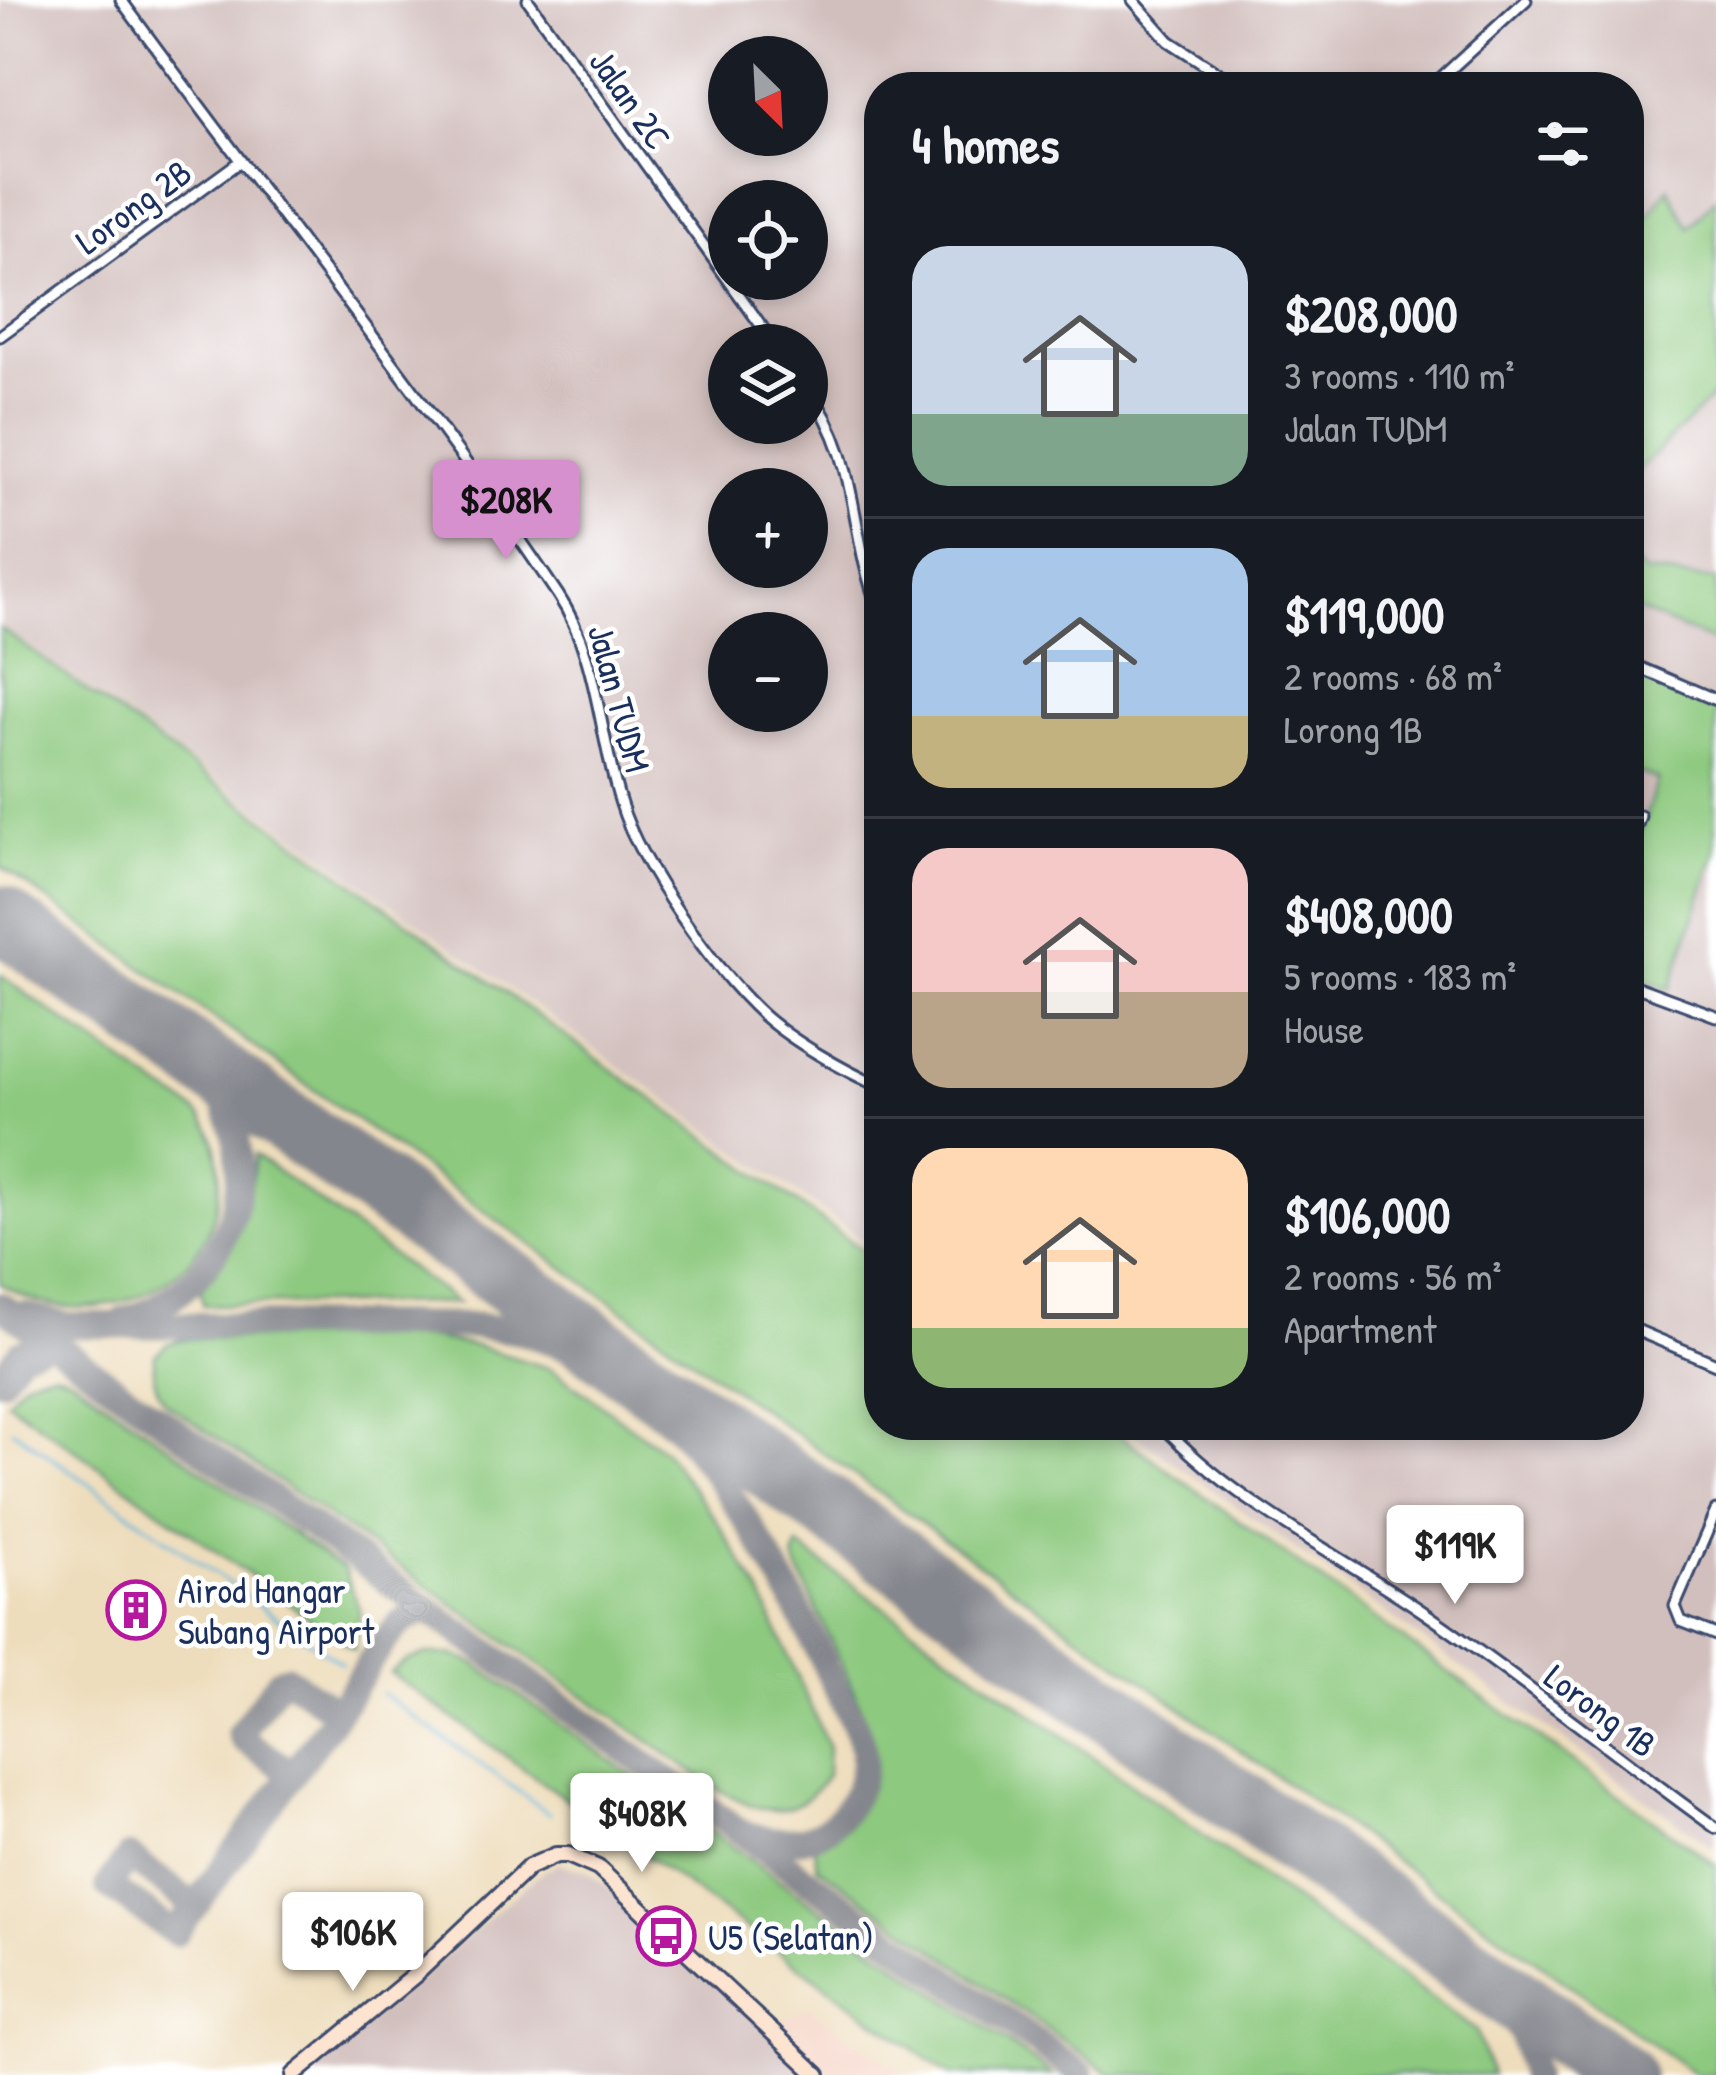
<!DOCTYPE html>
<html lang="en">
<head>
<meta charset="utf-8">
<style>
  body { margin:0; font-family:"Patrick Hand",sans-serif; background:#20242c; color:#f1f3f6; height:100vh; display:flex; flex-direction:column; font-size:45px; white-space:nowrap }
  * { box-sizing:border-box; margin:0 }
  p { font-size:39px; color:#9ea1a6 }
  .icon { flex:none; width:66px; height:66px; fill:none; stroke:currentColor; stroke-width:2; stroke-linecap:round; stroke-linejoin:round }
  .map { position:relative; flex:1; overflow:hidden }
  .panel { position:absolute; left:864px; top:72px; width:780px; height:1368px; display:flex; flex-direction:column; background:#171b24; border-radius:48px; box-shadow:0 6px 18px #0003 }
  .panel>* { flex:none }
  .needle { width:78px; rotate:156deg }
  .fabs { position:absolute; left:708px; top:36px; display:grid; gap:24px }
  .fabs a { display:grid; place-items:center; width:120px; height:120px; border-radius:50%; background:#171b24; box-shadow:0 6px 18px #0003; font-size:60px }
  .price { position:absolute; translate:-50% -102px; padding:0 27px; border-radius:12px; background:#fff; color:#222; font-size:39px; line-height:78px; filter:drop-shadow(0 3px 6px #0008) }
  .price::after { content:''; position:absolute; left:50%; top:72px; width:36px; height:27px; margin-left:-18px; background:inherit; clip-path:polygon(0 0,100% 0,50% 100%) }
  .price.active { background:#d690ce; color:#111 }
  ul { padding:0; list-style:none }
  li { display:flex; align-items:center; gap:36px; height:300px; padding:0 48px }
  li+li { border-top:3px solid #363941 }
  li span { display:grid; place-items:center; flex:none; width:336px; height:240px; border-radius:36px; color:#555 }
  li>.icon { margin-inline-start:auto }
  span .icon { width:144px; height:144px; fill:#fffc; stroke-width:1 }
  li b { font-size:51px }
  h2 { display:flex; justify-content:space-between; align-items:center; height:144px; padding:0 48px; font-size:51px }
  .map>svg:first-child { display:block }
</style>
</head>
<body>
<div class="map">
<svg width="1716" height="2075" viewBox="0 0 1716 2075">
  <rect width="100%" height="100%" fill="#fff"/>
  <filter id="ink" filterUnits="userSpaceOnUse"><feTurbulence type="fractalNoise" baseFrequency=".00833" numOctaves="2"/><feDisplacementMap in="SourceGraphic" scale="24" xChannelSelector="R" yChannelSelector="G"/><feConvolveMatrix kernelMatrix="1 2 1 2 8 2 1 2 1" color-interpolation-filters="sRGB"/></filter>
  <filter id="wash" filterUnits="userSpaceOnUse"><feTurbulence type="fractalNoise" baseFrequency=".004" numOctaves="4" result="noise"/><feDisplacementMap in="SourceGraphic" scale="48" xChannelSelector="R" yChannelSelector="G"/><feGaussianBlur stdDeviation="2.7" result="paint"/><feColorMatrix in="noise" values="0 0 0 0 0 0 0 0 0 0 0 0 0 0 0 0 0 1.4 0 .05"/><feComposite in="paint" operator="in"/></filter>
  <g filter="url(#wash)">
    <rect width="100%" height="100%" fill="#eeddbc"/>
    <path fill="#f5d2c2" d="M 807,2007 L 906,2075 L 825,2075 L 769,2027 Z"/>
    <g fill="#d1bfbd" fill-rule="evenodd">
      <path d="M 0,0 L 1716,0 L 1716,1849 L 1121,1425 L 1629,1425 L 1629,87 L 879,87 L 879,1252 L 0,625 ZM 729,57 L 807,57 L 807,135 L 729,135 ZM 729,201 L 807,201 L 807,279 L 729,279 ZM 729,345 L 807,345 L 807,423 L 729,423 ZM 729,489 L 807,489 L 807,567 L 729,567 ZM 729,633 L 807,633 L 807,711 L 729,711 Z"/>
      <path d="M 559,1863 L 585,1870 L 688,1949 L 818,2075 L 307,2075 L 541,1872 Z"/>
    </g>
    <g fill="#8dc97f" stroke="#547c6e" stroke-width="3">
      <path d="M 1668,188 L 1689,228 L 1716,197 L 1716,393 L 1629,480 L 1629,231 L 1635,234 Z"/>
      <path d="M 1629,560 L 1645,573 L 1716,580 L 1716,643 L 1629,607 Z"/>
      <path d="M 0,628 L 879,1262 L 879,1425 L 1106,1425 L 1716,1865 L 1716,2075 L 1696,2075 L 0,866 Z"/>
      <path d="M 1629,669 L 1716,708 L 1716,853 L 1670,989 L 1629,974 L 1629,865 L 1658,780 L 1629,769 Z"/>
      <path d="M 0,975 C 50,1011 101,1047 151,1082 C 167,1093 193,1105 204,1120 C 216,1135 220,1164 219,1182 C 217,1294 81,1340 0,1283 Z"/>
      <path d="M 255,1155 L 457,1303 L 203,1305 L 201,1290 C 234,1248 250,1208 255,1155 Z"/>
      <path d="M 421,1337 L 476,1346 L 552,1369 L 664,1450 L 714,1517 L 760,1592 L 828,1746 L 827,1775 C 791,1826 763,1813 714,1787 L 165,1402 C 154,1386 152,1374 155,1355 L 167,1344 L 184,1339 Z"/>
      <path d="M 55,1372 L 71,1377 L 344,1570 L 360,1611 L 354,1650 L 7,1401 C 21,1381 30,1373 55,1372 Z"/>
      <path d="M 798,1546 L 1475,2030 L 1492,2075 L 1112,2075 L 817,1866 L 814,1848 C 901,1795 876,1739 841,1662 C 825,1628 809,1594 794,1559 Z"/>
      <path d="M 427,1654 L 454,1655 L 475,1664 L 1053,2075 L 951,2075 L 390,1673 L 406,1661 Z"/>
    </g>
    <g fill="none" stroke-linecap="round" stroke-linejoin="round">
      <g stroke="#5db5da" stroke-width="3">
        <path d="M 12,1429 L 342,1664"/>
        <path d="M 381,1693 L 550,1814"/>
      </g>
      <g stroke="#84868d" stroke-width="27">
        <path d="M 0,1305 L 1082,2075"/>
        <path d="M 24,1315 L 65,1325 L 477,1326 L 518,1331 L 598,1357"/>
        <path d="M 125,1320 C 218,1292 264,1192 225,1104 C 214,1077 192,1059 171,1040"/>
        <path d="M 576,1330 C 607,1359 640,1385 669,1417 C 738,1495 789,1585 832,1680 C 842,1700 857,1724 862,1746 C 867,1771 857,1795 842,1814 C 819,1842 783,1845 750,1835"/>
        <path d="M 0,1379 L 20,1352 L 51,1341"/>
        <path d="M 292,1773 L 243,1739 L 240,1733 L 279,1680 L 286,1677 L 337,1712"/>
        <path d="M 195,1906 L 129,1857 L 108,1886 L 175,1933 C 228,1861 281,1789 334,1717 C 355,1687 373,1652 398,1626 C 407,1617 417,1612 430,1611"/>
        <path d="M 1490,1982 L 1522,2034 L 1532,2075"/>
      </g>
      <path stroke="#84868d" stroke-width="66" d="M 0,918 L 1621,2075"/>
    </g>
  </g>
  <g filter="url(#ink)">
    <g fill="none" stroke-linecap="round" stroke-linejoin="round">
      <defs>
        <g id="street">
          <path d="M 121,0 C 266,199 421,391 558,595 C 598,655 599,737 621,804 C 640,866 715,971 763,1015 C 791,1040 844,1071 879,1086"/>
          <path d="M 528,0 L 775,345"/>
          <path d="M 1133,0 L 1169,41 L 1240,87"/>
          <path d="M 958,86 L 958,87"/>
          <path d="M 1431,87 L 1526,0"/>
          <path d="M 0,336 L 239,162"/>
          <path d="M 807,388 C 861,460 848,532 879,610"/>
          <path d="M 1629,663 L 1716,700"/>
          <path d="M 1629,847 L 1640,816"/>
          <path d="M 1629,984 L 1716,1016"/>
          <path d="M 1629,1327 L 1716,1364"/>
          <path d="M 1162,1425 C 1234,1503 1334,1551 1422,1611 C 1522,1679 1617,1757 1716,1828"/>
          <path d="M 1716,1511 L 1675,1606 L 1681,1621 L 1716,1635"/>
        </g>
        <path id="secondary" d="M 294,2075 L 416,1974 L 529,1867 L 556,1855 L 568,1855 L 598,1868 L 818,2075"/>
      </defs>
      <use href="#street" stroke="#3b496c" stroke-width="15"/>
      <use href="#secondary" stroke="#3b496c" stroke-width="20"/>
      <use href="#street" stroke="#fff" stroke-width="9"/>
      <use href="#secondary" stroke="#fde4d1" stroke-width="14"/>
    </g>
  </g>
  <defs>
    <symbol id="building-ring" viewBox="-11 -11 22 22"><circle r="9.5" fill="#fff" stroke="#b5179e" stroke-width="1.5"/><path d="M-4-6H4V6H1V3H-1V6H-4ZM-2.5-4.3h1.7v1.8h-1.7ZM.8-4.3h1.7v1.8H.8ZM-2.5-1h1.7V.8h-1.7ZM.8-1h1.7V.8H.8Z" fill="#b5179e"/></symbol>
    <symbol id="bus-ring" viewBox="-11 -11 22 22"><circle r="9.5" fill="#fff" stroke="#b5179e" stroke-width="1.5"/><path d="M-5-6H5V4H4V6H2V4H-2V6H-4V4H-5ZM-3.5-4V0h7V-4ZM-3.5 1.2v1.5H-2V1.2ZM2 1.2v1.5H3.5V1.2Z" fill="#b5179e"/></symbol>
  </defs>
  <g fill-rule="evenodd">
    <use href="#building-ring" x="103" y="1577" width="66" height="66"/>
    <use href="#bus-ring" x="633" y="1903" width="66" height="66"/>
  </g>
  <g text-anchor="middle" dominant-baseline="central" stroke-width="9" stroke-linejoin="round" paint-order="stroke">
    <g font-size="36" fill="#1b2f5e" stroke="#fff">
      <text transform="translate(631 99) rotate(55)">Jalan 2C</text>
      <text transform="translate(133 206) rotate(-36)">Lorong 2B</text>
      <text transform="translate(620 698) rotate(75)">Jalan TUDM</text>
      <text transform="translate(1601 1710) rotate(37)">Lorong 1B</text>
    </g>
    <g font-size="36" fill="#1b2f5e" stroke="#fff" text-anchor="start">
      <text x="178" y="1589">Airod Hangar<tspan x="178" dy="41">Subang Airport</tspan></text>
      <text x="708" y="1936">U5 (Selatan)</text>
    </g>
  </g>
</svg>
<div class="fabs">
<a><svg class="needle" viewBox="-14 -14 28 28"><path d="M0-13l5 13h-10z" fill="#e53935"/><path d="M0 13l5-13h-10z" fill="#9ea1a6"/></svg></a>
<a><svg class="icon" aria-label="locate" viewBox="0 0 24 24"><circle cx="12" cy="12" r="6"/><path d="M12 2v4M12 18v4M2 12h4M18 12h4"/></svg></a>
<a><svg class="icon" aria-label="layers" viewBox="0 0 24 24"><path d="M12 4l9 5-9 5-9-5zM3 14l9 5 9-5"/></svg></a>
<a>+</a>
<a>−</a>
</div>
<b class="price active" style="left:506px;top:562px">$208K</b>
<b class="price" style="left:1455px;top:1607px">$119K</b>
<b class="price" style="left:642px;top:1875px">$408K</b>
<b class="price" style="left:353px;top:1994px">$106K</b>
<section class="panel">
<h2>4 homes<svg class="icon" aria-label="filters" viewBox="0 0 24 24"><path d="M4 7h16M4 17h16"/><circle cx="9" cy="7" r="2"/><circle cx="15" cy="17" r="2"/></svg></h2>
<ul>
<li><span style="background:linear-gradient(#c9d6e8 70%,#7fa58c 0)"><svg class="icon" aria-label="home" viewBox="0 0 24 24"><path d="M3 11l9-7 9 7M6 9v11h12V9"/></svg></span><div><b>$208,000</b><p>3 rooms · 110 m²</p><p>Jalan TUDM</p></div></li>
<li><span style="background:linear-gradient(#a9c7e8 70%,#c2b280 0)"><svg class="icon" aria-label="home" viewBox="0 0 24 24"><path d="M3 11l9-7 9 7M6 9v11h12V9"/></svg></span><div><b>$119,000</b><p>2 rooms · 68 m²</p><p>Lorong 1B</p></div></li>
<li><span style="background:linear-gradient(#f6c9c9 60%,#b9a48a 0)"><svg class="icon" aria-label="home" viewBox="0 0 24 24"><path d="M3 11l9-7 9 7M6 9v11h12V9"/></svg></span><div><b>$408,000</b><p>5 rooms · 183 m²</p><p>House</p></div></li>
<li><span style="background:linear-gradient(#ffd9b3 75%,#8fb573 0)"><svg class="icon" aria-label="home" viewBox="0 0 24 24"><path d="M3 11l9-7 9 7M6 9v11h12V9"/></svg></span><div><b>$106,000</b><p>2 rooms · 56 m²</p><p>Apartment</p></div></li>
</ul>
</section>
</div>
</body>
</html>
